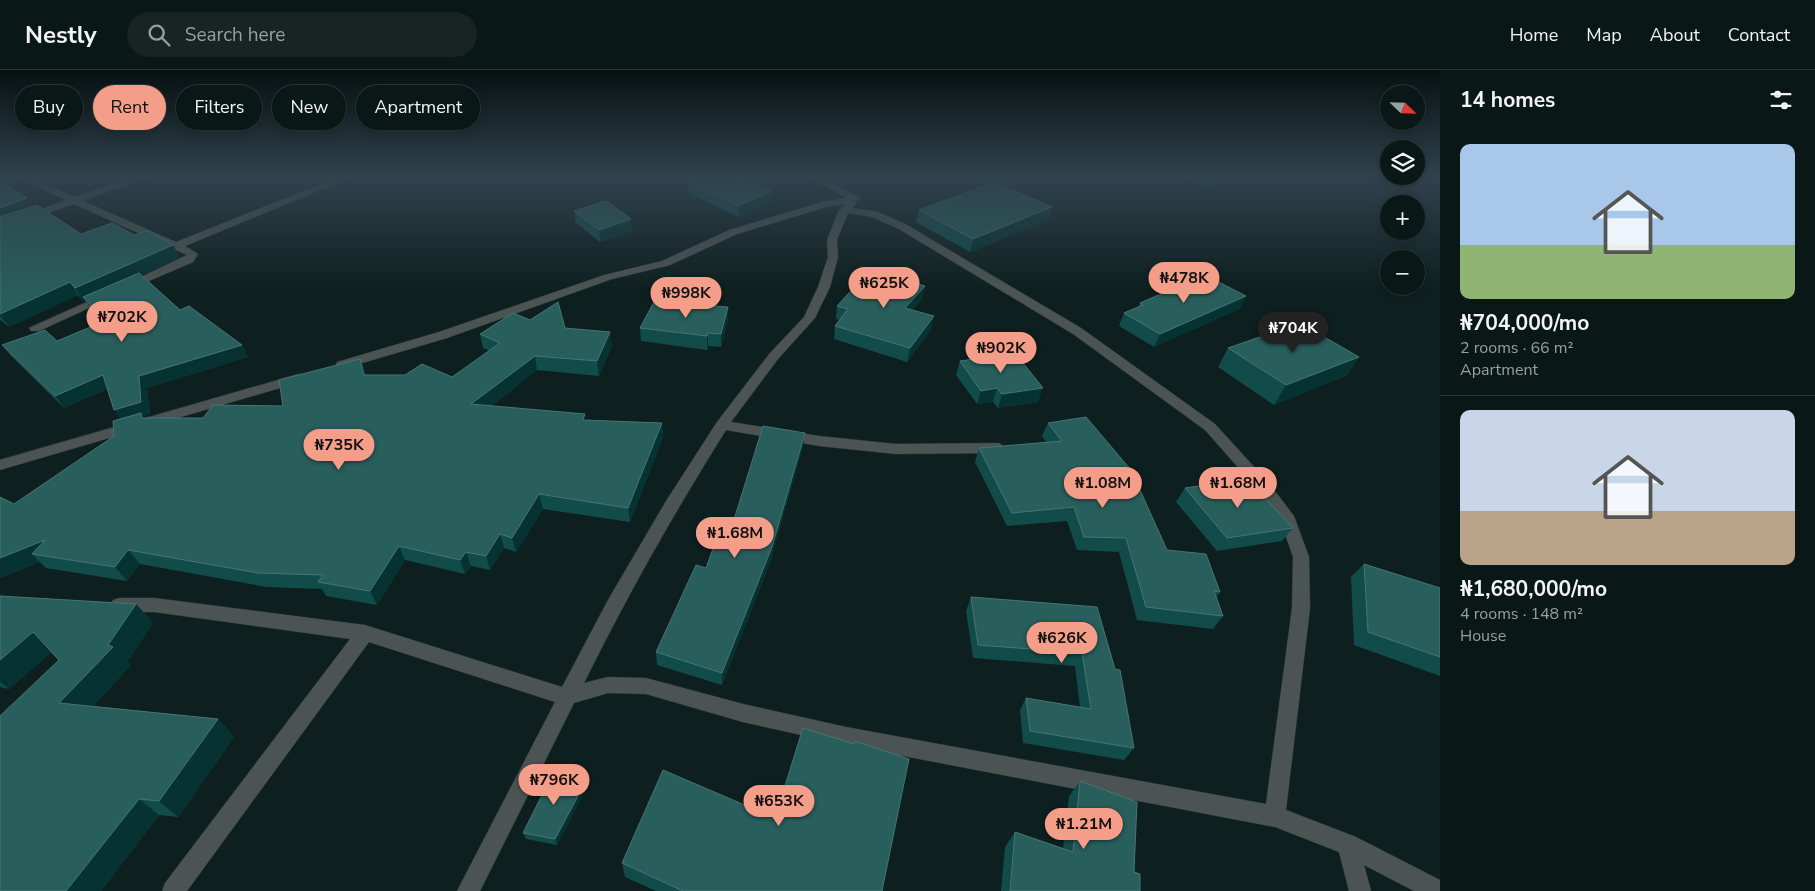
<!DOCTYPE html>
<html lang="en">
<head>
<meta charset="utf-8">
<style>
  body { margin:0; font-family:"Nunito Sans",sans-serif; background:#182424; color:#f1f3f6; height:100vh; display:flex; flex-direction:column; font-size:19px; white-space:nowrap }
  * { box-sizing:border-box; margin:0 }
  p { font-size:16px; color:#999fa1 }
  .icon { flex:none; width:28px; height:28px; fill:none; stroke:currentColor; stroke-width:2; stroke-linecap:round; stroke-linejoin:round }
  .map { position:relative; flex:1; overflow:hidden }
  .sheet { display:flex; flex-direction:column; background:#0a1717; width:375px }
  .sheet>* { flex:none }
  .top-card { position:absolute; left:15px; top:15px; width:475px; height:45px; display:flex; gap:10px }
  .needle { width:32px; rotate:113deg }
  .buttons { position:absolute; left:1380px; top:15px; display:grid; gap:10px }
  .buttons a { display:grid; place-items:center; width:45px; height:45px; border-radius:50%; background:#0a1717; box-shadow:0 2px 8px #0003,0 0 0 1px #2a3636; font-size:25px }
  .price { position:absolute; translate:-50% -42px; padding:0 11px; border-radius:18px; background:#f49e89; color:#111; font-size:16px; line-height:32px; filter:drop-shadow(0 1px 2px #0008) }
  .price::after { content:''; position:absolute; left:50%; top:30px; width:15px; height:11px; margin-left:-8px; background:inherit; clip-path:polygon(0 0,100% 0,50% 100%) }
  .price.current { background:#222; color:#fff }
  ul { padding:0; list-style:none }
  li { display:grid; align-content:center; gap:10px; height:265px; padding:0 20px }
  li+li { border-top:1px solid #2a3636 }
  li span { display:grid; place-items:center; height:155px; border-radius:10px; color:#555 }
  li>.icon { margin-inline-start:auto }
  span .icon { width:90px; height:90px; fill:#fffc; stroke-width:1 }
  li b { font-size:21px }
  h2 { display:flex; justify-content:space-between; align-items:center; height:60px; padding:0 20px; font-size:21px }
  .chip { padding:0 18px; border-radius:22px; background:#0a1717; box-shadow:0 2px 8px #0003,0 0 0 1px #2a3636; font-size:18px; line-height:45px }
  .chip.current { background:#f49e89; color:#111 }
  header { display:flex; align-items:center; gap:30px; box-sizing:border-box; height:70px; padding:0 25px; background:#0a1717; border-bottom:1px solid #2a3636 }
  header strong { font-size:24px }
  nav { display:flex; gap:28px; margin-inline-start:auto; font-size:18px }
  .search { width:350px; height:45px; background:#182424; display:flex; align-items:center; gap:12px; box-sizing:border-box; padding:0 18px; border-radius:28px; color:#999fa1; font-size:19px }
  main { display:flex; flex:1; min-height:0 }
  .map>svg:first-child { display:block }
</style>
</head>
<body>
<header>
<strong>Nestly</strong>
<div class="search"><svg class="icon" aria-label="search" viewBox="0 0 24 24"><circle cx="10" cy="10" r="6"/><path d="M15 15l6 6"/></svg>Search here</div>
<nav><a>Home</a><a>Map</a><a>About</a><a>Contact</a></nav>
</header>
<main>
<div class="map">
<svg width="1440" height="821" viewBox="0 0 1440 821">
  <rect width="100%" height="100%" fill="#0e1f1f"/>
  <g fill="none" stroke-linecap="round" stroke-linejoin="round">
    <defs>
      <g id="minor">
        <path d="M 15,106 L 27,106 L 75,127 L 135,106 L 149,106 L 83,131 L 176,172 L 341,106 L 354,106 L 185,176 L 198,184 L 193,192 L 128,220 L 122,217 L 124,215 L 187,185 L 74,134 L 0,160 L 0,154 L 66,130 Z"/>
        <path d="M 807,106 L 819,106 L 859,127 L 861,129 L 855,132 L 856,134 L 852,138 L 878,142 L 907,155 L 1081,258 L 1215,354 L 1268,412 L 1294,446 L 1309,487 L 1310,538 L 1286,740 L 1356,767 L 1440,810 L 1440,821 L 1414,821 L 1364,795 L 1371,821 L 1349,821 L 1339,782 L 1275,757 L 846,675 L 743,652 L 646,624 L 608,623 L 574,633 L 480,821 L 457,821 L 555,632 L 369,572 L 187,821 L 162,821 L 165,813 L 350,569 L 154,542 L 119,542 L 113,540 L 110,535 L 113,530 L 119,528 L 154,528 L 365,555 L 562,617 L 608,530 L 666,431 L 717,352 L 770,283 L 804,247 L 818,217 L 828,187 L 827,170 L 839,140 L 846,134 L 826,137 L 737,164 L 670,195 L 612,209 L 447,268 L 342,299 L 336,295 L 337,292 L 439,262 L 604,205 L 662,191 L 729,160 L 822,132 L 846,128 ZM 848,143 L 872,147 L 899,159 L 1073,264 L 1205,360 L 1258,420 L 1281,452 L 1293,487 L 1292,538 L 1266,734 L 846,657 L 743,634 L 646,608 L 608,607 L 584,613 C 627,526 674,443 726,360 L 819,376 L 896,384 L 999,383 L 1006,378 L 999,373 L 896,374 L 819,366 L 731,352 L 778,289 L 815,248 L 830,217 L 838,187 L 837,170 Z"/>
        <path d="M 107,223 L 111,224 L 111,228 L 39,261 L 31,261 L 29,258 Z"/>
        <path d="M 299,304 L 304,305 L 306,308 L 304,311 L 0,400 L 0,390 Z"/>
      </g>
    </defs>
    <use href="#minor" stroke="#283938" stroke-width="1"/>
    <use href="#minor" fill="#4c5453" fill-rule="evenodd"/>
  </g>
  <g fill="#114c4a">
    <path d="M 0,106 L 16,106 L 19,110 L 6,114 L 32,136 L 81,164 L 134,165 L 180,187 L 141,205 L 180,240 L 242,275 L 248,287 L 147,318 L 150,344 L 143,346 L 144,348 L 203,348 L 283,336 L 360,289 L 366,305 L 452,307 L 490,281 L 483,278 L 480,264 L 530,250 L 565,258 L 612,276 L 599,306 L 537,300 L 491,336 L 586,350 L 662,353 L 663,367 L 630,452 L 543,439 L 516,482 L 504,478 L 490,500 L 471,496 L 465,504 L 405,490 L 377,535 L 326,526 L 322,519 L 267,517 L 140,494 L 127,511 L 46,498 L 40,492 L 0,508 L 14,434 L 114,366 L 121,349 L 114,340 L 107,319 L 64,338 L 12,287 L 2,275 L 57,271 L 103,252 L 91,239 L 85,230 L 83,231 L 78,225 L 9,257 L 0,250 Z"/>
    <path d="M 1175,106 L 1225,106 L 1208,117 Z"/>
    <path d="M 687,112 L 772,132 L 738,147 L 687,122 Z"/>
    <path d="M 1052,137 L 1048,150 L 970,182 L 916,152 L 919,140 Z"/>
    <path d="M 574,141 L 632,161 L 600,172 L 576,153 Z"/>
    <path d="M 925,216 L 922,229 L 912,240 L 931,260 L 907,292 L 834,269 L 835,256 L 840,250 L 836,249 L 837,236 Z"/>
    <path d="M 1246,226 L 1239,239 L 1154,277 L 1119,256 L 1124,243 L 1138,237 L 1140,233 Z"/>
    <path d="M 698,237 L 728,237 L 728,250 L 721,277 L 708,276 L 707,280 L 641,271 L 640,258 Z"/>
    <path d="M 1228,278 L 1359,287 L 1346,306 L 1274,335 L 1218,297 Z"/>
    <path d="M 960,291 L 1038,332 L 998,338 L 993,332 L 977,334 L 956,305 Z"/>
    <path d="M 1048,353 L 1167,480 L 1220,522 L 1216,527 L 1223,546 L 1213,559 L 1137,550 L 1119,482 L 1077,480 L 1067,451 L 1007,456 L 975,392 L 979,378 L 1047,373 L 1042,366 Z"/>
    <path d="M 803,376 L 771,490 L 722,615 L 657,595 L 656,582 L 733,453 Z"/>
    <path d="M 1185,418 L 1293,458 L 1282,471 L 1217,481 L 1176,432 Z"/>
    <path d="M 1364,494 L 1440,518 L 1440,606 L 1354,575 L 1351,507 Z"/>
    <path d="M 0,526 L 136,534 L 153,553 L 127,592 L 131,595 L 93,636 L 218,649 L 234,667 L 178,747 L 159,745 L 101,821 L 0,821 L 59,590 L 51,582 L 9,619 L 0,617 Z"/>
    <path d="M 971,527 L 1097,537 L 1134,678 L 1124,690 L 1023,673 L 1020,640 L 1026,628 L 1080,637 L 1075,596 L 973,588 L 966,541 Z"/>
    <path d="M 586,711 L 587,717 L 557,775 L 526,769 L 523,763 Z"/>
    <path d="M 1080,711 L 1134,802 L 1140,821 L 1001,821 L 1005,777 L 1015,762 L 1063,778 L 1069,726 Z"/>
    <path d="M 622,793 L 882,821 L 656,821 L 625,807 Z"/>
  </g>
  <g fill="#063231">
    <path d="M 0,106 L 16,106 L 19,110 L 0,117 Z"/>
    <path d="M 1213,106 L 1225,106 L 1208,117 Z"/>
    <path d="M 772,121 L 772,132 L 738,147 L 738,136 Z"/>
    <path d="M 27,128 L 34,140 L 0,152 L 0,138 Z"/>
    <path d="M 1052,137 L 1048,150 L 970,182 L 973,169 Z"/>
    <path d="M 631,149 L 632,161 L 600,172 L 599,160 Z"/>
    <path d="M 173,175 L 180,187 L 85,230 L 83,227 L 85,230 L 83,231 L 75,218 Z"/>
    <path d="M 70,212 L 78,225 L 9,257 L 0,246 L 0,244 Z"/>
    <path d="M 925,216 L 922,229 L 903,251 L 905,238 Z"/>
    <path d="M 1246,226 L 1239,239 L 1154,277 L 1160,264 Z"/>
    <path d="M 728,237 L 728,250 L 721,277 L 721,264 Z"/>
    <path d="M 934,246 L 931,260 L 907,292 L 910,278 Z"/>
    <path d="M 610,262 L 612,276 L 599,306 L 597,291 Z"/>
    <path d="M 708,263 L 708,276 L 707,280 L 707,266 Z"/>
    <path d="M 242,275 L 248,287 L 147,318 L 150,344 L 143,346 L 151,357 L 123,352 L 114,340 L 139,306 Z"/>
    <path d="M 535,286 L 537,300 L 475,348 L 471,334 Z"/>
    <path d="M 1359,287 L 1346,306 L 1274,335 L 1286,315 Z"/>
    <path d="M 360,289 L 366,303 L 369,319 L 364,305 Z"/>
    <path d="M 103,305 L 111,317 L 64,338 L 55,326 Z"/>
    <path d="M 997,318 L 993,332 L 977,334 L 981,321 Z"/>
    <path d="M 1043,318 L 1038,332 L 998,338 L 1002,324 Z"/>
    <path d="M 662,353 L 663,367 L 630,452 L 628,438 Z"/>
    <path d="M 805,363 L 803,376 L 771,490 L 722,615 L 722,603 Z"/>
    <path d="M 539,424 L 543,439 L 516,482 L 512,468 Z"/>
    <path d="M 500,464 L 504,478 L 490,500 L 486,486 Z"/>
    <path d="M 45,470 L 32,484 L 40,492 L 0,508 L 0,488 Z"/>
    <path d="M 399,476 L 405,490 L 377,535 L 370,521 Z"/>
    <path d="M 128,480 L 140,494 L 127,511 L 115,497 Z"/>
    <path d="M 466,482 L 471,496 L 465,504 L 460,490 Z"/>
    <path d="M 136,534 L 153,553 L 127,592 L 131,595 L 80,650 L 59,633 L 108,575 Z"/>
    <path d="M 33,562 L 53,581 L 9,619 L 0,612 L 0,590 Z"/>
    <path d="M 218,649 L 234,667 L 178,747 L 159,731 Z"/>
    <path d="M 586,711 L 587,717 L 557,775 L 555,769 Z"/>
    <path d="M 139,729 L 159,745 L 101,821 L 66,821 Z"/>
  </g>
  <g fill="#285e5c" stroke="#477574">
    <path d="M 701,106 L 736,106 L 772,121 L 738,136 L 687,112 Z"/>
    <path d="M 0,111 L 27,128 L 0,138 Z"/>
    <path d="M 994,112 L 1052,137 L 973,169 L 919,140 Z"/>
    <path d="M 606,131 L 631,149 L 599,160 L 574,141 Z"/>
    <path d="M 37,135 L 81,164 L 112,153 L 134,165 L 147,161 L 173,175 L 75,218 L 70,212 L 0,244 L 0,147 Z"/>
    <path d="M 871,199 L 925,216 L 905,238 L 934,246 L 910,278 L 835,256 L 848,239 L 837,236 Z"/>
    <path d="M 139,203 L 180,240 L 189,236 L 242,275 L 139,306 L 141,332 L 114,340 L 103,305 L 55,326 L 2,275 L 45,260 L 57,271 L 105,251 L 83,227 Z"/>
    <path d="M 1205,205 L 1246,226 L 1160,264 L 1124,243 L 1143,235 L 1140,233 Z"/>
    <path d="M 558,232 L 565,258 L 610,262 L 597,291 L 535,286 L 471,334 L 585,344 L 583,350 L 662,353 L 628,438 L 539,424 L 512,468 L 500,464 L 486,486 L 466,482 L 460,490 L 399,476 L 370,521 L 318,512 L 323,505 L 258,503 L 128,480 L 115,497 L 32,484 L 45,470 L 0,488 L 0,427 L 14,434 L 114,366 L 113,351 L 141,343 L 142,348 L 203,348 L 213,335 L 283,336 L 279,310 L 360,289 L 364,305 L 405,305 L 422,294 L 452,307 L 500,273 L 480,264 L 513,243 L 530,250 Z"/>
    <path d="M 654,232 L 698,237 L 699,235 L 728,237 L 721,264 L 708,263 L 707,266 L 640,258 Z"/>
    <path d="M 1300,253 L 1359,287 L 1286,315 L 1228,278 Z"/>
    <path d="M 1015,283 L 1043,318 L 1002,324 L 997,318 L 981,321 L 960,291 Z"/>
    <path d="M 1086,347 L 1131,400 L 1167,480 L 1206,484 L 1220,522 L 1214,521 L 1223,546 L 1146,537 L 1126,468 L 1084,467 L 1074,437 L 1012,443 L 979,378 L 1062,371 L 1048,353 Z"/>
    <path d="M 763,356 L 805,363 L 772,477 L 722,603 L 656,582 L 696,495 L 706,498 L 723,451 L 733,453 Z"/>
    <path d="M 1247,409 L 1293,458 L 1227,468 L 1185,418 Z"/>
    <path d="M 1364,494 L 1440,518 L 1440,587 L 1368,562 Z"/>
    <path d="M 0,526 L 136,534 L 108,575 L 113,577 L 59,633 L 218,649 L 159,731 L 139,729 L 66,821 L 0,821 L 0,646 L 59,590 L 33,562 L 0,590 Z"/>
    <path d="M 971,527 L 1097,537 L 1115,599 L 1120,600 L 1134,678 L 1030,661 L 1026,628 L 1091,639 L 1082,583 L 978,575 Z"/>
    <path d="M 803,658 L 854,674 L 855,671 L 909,689 L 882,821 L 683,821 L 622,793 L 663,700 L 775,748 Z"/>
    <path d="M 554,701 L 586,711 L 555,769 L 523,763 Z"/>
    <path d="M 1080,711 L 1137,732 L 1134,802 L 1140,804 L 1140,821 L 1010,821 L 1015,762 L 1073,782 Z"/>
  </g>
  <linearGradient id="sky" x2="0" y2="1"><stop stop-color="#081111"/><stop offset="0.48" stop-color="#30424d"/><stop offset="1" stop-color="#30424d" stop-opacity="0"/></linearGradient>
  <rect width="1440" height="221" fill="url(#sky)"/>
</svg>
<div class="buttons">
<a><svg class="needle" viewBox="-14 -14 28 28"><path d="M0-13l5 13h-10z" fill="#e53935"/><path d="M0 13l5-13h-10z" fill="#999fa1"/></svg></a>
<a><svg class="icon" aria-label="layers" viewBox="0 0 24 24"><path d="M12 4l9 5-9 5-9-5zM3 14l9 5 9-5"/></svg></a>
<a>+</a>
<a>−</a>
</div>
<b class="price" style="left:1184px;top:234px">₦478K</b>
<b class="price" style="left:884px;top:239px">₦625K</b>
<b class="price" style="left:686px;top:249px">₦998K</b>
<b class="price" style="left:122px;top:273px">₦702K</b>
<b class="price current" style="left:1293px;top:284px">₦704K</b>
<b class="price" style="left:1001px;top:304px">₦902K</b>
<b class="price" style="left:339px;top:401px">₦735K</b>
<b class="price" style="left:1103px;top:439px">₦1.08M</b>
<b class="price" style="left:1238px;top:439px">₦1.68M</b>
<b class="price" style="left:735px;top:489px">₦1.68M</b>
<b class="price" style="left:1062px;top:594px">₦626K</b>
<b class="price" style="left:554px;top:736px">₦796K</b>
<b class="price" style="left:779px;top:757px">₦653K</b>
<b class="price" style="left:1084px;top:780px">₦1.21M</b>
<div class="top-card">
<a class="chip">Buy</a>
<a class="chip current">Rent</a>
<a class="chip">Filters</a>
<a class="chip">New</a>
<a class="chip">Apartment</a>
</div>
</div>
<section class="sheet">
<h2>14 homes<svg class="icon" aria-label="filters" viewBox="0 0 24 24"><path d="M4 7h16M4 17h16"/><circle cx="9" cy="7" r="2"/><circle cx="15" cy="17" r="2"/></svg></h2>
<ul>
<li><span style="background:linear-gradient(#a9c7e8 65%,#8fb573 0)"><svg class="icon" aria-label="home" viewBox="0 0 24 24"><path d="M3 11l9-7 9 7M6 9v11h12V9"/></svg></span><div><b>₦704,000/mo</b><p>2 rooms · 66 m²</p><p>Apartment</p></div></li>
<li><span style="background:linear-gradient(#c9d6e8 65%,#b9a48a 0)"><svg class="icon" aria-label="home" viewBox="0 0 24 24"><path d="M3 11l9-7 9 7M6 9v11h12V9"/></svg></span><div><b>₦1,680,000/mo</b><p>4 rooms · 148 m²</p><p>House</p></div></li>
</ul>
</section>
</main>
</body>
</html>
